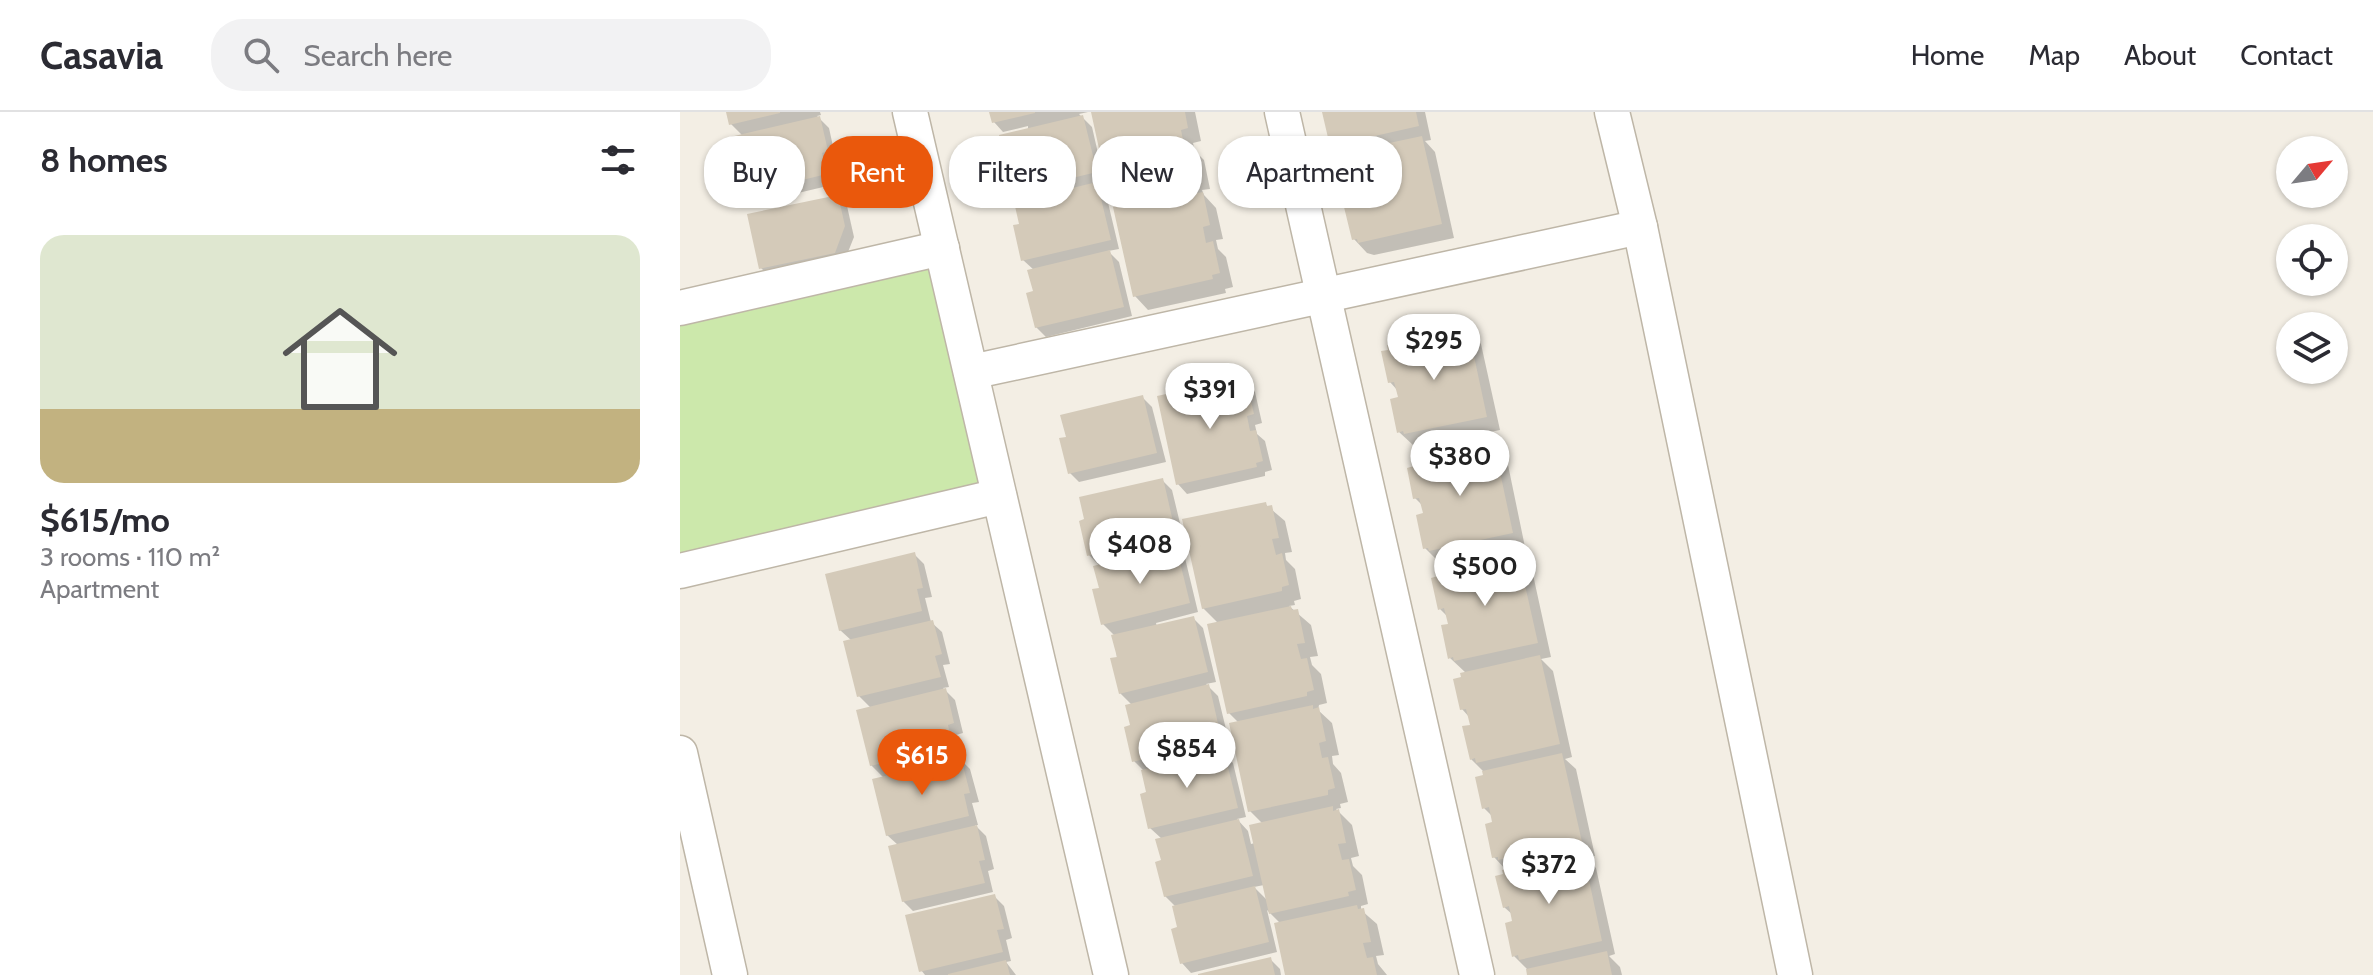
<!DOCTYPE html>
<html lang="en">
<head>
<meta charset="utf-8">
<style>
  body { margin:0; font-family:Cabin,sans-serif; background:#f2f2f3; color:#2b2b33; height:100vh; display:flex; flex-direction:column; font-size:30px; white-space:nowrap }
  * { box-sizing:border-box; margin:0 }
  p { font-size:26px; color:#7c7c81 }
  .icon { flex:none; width:44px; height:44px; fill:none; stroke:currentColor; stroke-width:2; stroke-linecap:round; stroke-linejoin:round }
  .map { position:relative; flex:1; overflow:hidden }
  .sheet { display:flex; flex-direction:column; background:#fff; width:680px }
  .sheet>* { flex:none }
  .top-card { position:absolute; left:24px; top:24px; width:760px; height:72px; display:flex; gap:16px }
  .needle { width:52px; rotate:61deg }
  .fabs { position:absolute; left:1596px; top:24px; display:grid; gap:16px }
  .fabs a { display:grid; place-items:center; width:72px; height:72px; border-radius:50%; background:#fff; box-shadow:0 2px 6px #0004; font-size:40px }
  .price { position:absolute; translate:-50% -68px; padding:0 18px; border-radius:28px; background:#fff; color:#222; font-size:26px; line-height:52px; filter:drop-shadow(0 2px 4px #0008) }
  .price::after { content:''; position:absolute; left:50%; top:48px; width:24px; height:18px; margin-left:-12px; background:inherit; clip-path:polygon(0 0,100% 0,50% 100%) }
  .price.current { background:#ea580c; color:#fff }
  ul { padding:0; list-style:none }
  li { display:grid; align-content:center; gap:16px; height:424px; padding:0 40px }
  li span { display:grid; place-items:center; height:248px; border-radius:24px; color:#555 }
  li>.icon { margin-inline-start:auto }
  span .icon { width:144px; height:144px; fill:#fffc; stroke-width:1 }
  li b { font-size:34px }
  h2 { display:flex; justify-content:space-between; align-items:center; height:96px; padding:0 40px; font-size:34px }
  .tag { padding:0 28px; border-radius:32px; background:#fff; box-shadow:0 2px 6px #0004; font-size:28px; line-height:72px }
  .tag.current { background:#ea580c; color:#fff }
  header { display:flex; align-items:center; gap:48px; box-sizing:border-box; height:112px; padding:0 40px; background:#fff; border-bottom:2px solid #e1e1e2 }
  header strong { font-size:38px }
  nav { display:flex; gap:44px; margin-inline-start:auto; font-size:28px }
  .search { width:560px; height:72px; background:#f2f2f3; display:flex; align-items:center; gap:20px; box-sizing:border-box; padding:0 28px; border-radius:32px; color:#7c7c81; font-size:30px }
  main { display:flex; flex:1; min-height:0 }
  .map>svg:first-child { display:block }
</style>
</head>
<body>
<header>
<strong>Casavia</strong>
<div class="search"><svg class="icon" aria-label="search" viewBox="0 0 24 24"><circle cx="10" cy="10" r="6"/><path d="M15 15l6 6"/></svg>Search here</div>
<nav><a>Home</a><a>Map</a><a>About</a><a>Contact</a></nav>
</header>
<main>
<section class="sheet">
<h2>8 homes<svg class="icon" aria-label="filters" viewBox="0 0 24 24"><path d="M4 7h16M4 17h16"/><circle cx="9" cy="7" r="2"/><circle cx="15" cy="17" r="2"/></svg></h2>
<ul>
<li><span style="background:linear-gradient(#dfe7d0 70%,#c2b280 0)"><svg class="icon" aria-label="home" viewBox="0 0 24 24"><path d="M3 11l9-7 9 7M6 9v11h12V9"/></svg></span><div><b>$615/mo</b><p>3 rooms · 110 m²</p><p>Apartment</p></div></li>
</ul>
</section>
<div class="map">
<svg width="1693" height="863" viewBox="0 0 1693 863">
  <rect width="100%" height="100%" fill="#f3eee4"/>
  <path fill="#cce8ab" d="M 262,136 L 319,384 L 0,459 L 0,196 Z"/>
  <g fill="#0003" fill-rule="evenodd">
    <path d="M 48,0 L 140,0 L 141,3 L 137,4 L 149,16 L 156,48 L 150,50 L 156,72 L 76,91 L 66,81 L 63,24 L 51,12 Z"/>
    <path d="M 311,0 L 408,0 L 399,2 L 412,15 L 423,63 L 427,62 L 413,0 L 515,0 L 521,29 L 513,31 L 515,39 L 524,48 L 530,77 L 522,78 L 524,83 L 536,96 L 543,127 L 536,128 L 538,137 L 546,145 L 553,175 L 545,177 L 546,181 L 468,198 L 455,184 L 442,96 L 432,86 L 428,69 L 415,72 L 426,82 L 439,137 L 428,139 L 439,150 L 452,204 L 366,225 L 356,215 L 354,158 L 343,148 L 339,91 L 328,81 L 327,46 L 348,18 L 348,14 L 323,20 L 314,10 Z"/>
    <path d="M 644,0 L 745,0 L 751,28 L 745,29 L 755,40 L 774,126 L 694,143 L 687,141 L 674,127 L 672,86 L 664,77 L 664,43 L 650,29 Z"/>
    <path d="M 157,85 L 167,94 L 174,125 L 164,150 L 91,166 L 81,156 Z"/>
    <path d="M 787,218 L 801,232 L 820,318 L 740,335 L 737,332 L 733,333 L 719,320 L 720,286 L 718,279 L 710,270 Z"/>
    <path d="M 566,270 L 575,280 L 582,311 L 575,313 L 577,322 L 585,329 L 592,358 L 585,360 L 585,364 L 507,382 L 498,372 L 563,271 Z"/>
    <path d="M 463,286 L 472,295 L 486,350 L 399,370 L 390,361 Z"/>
    <path d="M 813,334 L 827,348 L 845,435 L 765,452 L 759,450 L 745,436 L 745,403 L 743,394 L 735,386 Z"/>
    <path d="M 482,368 L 492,378 L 505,432 L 494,435 L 505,446 L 518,500 L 476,511 L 477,515 L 513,506 L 523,516 L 536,570 L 526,572 L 538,584 L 551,638 L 542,640 L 553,651 L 566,705 L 557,707 L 568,719 L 571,732 L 575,731 L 583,712 L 570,699 L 559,611 L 549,601 L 539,512 L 523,496 L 585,392 L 605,409 L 612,440 L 605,441 L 606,448 L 615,457 L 621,487 L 614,489 L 615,493 L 609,494 L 631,513 L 638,544 L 630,545 L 632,553 L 641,562 L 647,591 L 639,593 L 638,598 L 652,611 L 659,643 L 652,644 L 653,652 L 661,661 L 668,690 L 660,692 L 661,696 L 656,697 L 672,713 L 679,744 L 671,746 L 673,754 L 682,763 L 688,792 L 681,794 L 681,798 L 697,812 L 704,843 L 696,844 L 698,852 L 707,863 L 607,863 L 601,812 L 587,798 L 597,840 L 511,861 L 502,851 L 496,795 L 485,784 L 482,727 L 470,716 L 468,682 L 463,658 L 454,649 L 452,593 L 440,581 L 435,524 L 423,512 L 420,454 L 409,443 ZM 584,773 L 588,789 L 574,775 Z"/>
    <path d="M 234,442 L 244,452 L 252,485 L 245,486 L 251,510 L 262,520 L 270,552 L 263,553 L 269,575 L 263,576 L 275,588 L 283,621 L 276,623 L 282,644 L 278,645 L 290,657 L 299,690 L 292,691 L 298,713 L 295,713 L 306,724 L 314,757 L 308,759 L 313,780 L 233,799 L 223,789 L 218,733 L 207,723 L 204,666 L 191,653 L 191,596 L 179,584 L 172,529 L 160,518 Z"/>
    <path d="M 838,444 L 852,458 L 871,545 L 861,547 L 873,559 L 892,645 L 885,647 L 896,657 L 915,744 L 905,746 L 916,756 L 935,842 L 929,844 L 940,855 L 942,863 L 848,863 L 848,858 L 834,844 L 835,811 L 833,803 L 824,795 L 827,759 L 814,745 L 815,712 L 813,705 L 804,696 L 804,660 L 791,647 L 790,606 L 782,597 L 783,566 L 786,561 L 770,546 L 770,513 L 769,506 L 760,497 Z"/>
    <path d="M 314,784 L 324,794 L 332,826 L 326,828 L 331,849 L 326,850 L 336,863 L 245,863 L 241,858 Z"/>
    <path d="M 590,847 L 600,857 L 601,863 L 522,863 Z"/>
  </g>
  <g fill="#d4cab9">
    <path d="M 46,0 L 100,0 L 100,1 L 49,13 Z"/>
    <path d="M 309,0 L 355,0 L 355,1 L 312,11 Z"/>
    <path d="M 411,0 L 505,0 L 508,16 L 501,18 L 504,33 L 511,32 L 517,64 L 510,65 L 511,70 L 430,87 Z"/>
    <path d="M 642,0 L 736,0 L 739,14 L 655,33 L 654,29 L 649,30 Z"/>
    <path d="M 403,3 L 417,60 L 326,82 L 318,46 L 324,45 L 319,23 Z"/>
    <path d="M 140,4 L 148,39 L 142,41 L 147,62 L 64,82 L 50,25 Z"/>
    <path d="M 742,24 L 762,112 L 678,131 L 677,127 L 672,128 L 664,95 L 671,93 L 668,77 L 662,78 L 655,47 L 663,45 L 662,41 Z"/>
    <path d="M 417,70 L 431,128 L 341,149 L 333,113 L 339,112 L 334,90 Z"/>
    <path d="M 517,77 L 517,81 L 523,80 L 530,113 L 523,115 L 526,131 L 533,129 L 540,161 L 532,163 L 533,167 L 453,185 L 433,95 Z"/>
    <path d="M 158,83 L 165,114 L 155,141 L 79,157 L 67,102 Z"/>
    <path d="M 430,138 L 444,195 L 355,216 L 346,181 L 353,179 L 347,158 Z"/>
    <path d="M 788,216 L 807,305 L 724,322 L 723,319 L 717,321 L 710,287 L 718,285 L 714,270 L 708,271 L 701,239 L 708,238 L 707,233 Z"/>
    <path d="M 560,266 L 561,269 L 566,268 L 574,302 L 567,304 L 570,319 L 576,318 L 583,349 L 576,351 L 577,355 L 496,373 L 477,284 Z"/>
    <path d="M 463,283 L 477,341 L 388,362 L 379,326 L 386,325 L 380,303 Z"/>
    <path d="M 814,332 L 833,421 L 749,439 L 748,436 L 743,437 L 736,403 L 743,401 L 739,386 L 733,387 L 727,356 L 734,354 L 733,349 Z"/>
    <path d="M 483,366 L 496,423 L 407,444 L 399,409 L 404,407 L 399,385 Z"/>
    <path d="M 586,390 L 587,394 L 592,393 L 599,426 L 592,427 L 596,443 L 602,441 L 609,473 L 602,475 L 602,479 L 522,497 L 502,407 Z"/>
    <path d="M 496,434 L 510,491 L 421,513 L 412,477 L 419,476 L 413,454 Z"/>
    <path d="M 235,440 L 243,476 L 237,477 L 242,499 L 159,519 L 145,462 Z"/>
    <path d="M 838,442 L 858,531 L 774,549 L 773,545 L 768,547 L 761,513 L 768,512 L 764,496 L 758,498 L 751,466 L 758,464 L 758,460 Z"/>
    <path d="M 611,494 L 612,498 L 618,497 L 625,531 L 617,532 L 621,547 L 627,546 L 634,578 L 627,580 L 627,584 L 547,602 L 527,512 Z"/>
    <path d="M 514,504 L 528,560 L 439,582 L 430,546 L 437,545 L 431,523 Z"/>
    <path d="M 253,508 L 262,542 L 255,544 L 261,565 L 177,585 L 163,529 Z"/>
    <path d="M 860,543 L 880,632 L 796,651 L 795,646 L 790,648 L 782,614 L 790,613 L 786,597 L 780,598 L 773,567 L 781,565 L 780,561 Z"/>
    <path d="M 529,572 L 542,629 L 452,650 L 444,615 L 450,613 L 445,593 Z"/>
    <path d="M 266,576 L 274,611 L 268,613 L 273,635 L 190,654 L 176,598 Z"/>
    <path d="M 633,593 L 633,597 L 639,595 L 646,629 L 639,631 L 642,646 L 648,645 L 655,676 L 648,678 L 648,683 L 568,700 L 549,611 Z"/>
    <path d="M 544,639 L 558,696 L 468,717 L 460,682 L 466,680 L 461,658 Z"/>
    <path d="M 882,641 L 902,730 L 818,748 L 818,745 L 812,746 L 805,712 L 812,710 L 809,695 L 802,697 L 795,665 L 803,663 L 802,659 Z"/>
    <path d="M 281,646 L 290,681 L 284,682 L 289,704 L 206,724 L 192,667 Z"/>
    <path d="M 653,694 L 653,699 L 659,697 L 666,731 L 658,732 L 662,748 L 669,747 L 676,778 L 668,780 L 669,784 L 589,802 L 569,713 Z"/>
    <path d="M 559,707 L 573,764 L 484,785 L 475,750 L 481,748 L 475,727 Z"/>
    <path d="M 297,713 L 305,748 L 299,749 L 305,771 L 222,790 L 208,734 Z"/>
    <path d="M 903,740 L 922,829 L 839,848 L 838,843 L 832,845 L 825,811 L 832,809 L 829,794 L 823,796 L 815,764 L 823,762 L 822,758 Z"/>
    <path d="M 575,774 L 589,830 L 500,852 L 491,817 L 497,815 L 492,794 Z"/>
    <path d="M 315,782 L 324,817 L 317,818 L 323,840 L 239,860 L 225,803 Z"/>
    <path d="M 677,793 L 678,797 L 684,796 L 691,830 L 683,831 L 687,846 L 693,845 L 697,863 L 605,863 L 594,811 Z"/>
    <path d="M 927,839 L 932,863 L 847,863 L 846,857 Z"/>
    <path d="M 591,845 L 595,863 L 518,863 L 518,862 Z"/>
    <path d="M 326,848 L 330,863 L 268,863 L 268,862 Z"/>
  </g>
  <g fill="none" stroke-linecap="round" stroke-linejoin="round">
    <defs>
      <g id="street">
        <path d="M 230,0 L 431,863"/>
        <path d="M 602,0 L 797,863"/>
        <path d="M 932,0 L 960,115 L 1115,863"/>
        <path d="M 0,196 L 262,136"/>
        <path d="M 291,260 L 960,115"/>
        <path d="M 0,459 L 319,384"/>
        <path d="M 0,641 L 50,863"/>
      </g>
    </defs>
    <use href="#street" stroke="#beb6a7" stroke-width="37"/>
    <use href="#street" stroke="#fff" stroke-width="34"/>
  </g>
</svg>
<div class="fabs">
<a><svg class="needle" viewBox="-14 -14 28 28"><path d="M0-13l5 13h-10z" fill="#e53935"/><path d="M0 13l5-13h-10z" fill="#7c7c81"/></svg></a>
<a><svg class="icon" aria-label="locate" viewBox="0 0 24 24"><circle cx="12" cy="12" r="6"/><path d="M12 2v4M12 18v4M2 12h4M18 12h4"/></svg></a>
<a><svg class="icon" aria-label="layers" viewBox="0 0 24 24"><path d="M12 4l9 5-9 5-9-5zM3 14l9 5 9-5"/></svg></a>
</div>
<b class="price" style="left:754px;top:270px">$295</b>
<b class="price" style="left:530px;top:319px">$391</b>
<b class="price" style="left:780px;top:386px">$380</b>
<b class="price" style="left:460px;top:474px">$408</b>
<b class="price" style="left:805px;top:496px">$500</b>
<b class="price" style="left:507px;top:678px">$854</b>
<b class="price current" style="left:242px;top:685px">$615</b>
<b class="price" style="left:869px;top:794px">$372</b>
<div class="top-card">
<a class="tag">Buy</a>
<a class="tag current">Rent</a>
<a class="tag">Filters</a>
<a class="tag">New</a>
<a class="tag">Apartment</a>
</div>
</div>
</main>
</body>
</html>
